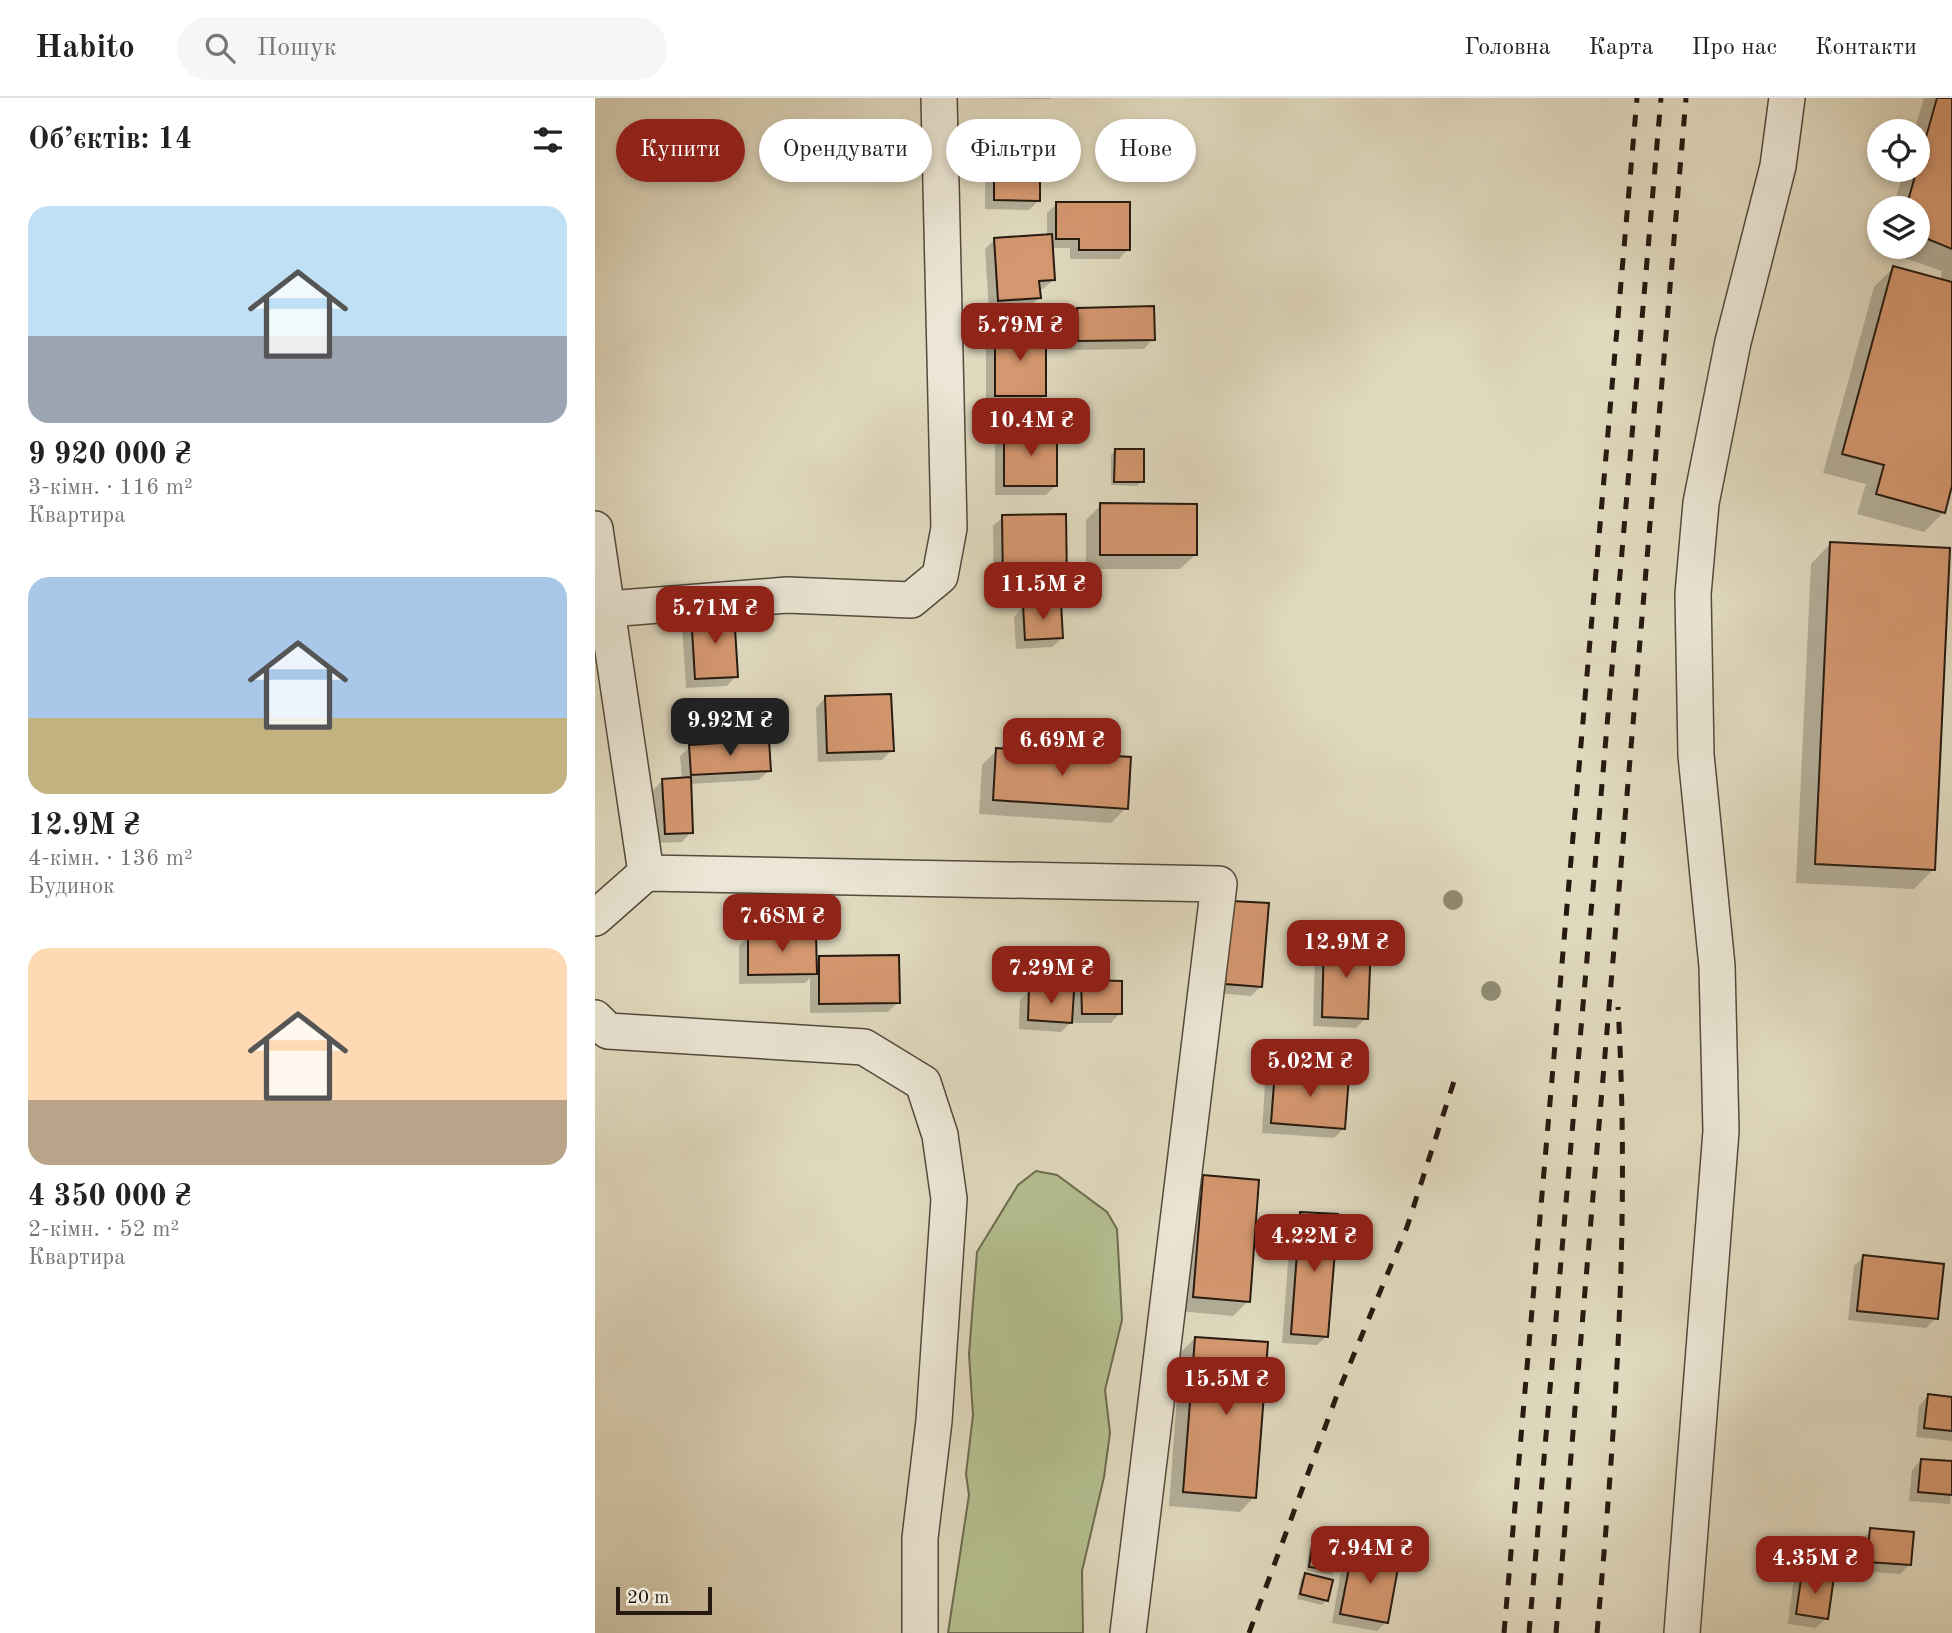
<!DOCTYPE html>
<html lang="uk">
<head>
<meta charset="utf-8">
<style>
  body { margin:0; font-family:"Old Standard TT",serif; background:#f6f6f6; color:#222; height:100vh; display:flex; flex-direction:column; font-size:26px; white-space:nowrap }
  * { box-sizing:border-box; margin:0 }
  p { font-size:23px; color:#767676 }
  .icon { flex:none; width:38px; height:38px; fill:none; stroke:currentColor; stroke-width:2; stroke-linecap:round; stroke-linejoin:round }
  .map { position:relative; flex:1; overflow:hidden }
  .details { display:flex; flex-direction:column; background:#fff; width:595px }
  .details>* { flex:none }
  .hud { position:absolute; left:21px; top:21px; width:665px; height:63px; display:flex; gap:14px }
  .tools { position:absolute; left:1272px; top:21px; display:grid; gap:14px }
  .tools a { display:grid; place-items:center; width:63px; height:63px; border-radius:50%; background:#fff; box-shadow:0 4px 10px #0003; font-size:35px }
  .scale { position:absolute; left:21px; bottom:18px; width:96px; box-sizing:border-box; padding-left:7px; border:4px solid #261a10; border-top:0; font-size:19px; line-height:24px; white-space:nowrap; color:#261a10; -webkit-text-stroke:5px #ebe6d5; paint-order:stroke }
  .price { position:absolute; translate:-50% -60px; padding:0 16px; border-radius:14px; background:#8f2418; color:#fff; font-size:23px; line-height:46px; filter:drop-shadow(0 2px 4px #0008) }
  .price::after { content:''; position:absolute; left:50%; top:42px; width:21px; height:16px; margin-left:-10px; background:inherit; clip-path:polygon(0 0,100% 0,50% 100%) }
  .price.on { background:#222; color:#fff }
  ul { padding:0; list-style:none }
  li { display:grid; align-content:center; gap:14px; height:371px; padding:0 28px }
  li span { display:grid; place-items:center; height:217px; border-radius:21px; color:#555 }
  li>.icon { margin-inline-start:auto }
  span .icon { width:126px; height:126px; fill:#fffc; stroke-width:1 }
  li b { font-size:30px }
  h2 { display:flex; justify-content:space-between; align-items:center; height:84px; padding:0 28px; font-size:30px }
  .chip { padding:0 24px; border-radius:32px; background:#fff; box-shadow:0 4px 10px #0003; font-size:24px; line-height:63px }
  .chip.on { background:#8f2418; color:#fff }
  header { display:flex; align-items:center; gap:42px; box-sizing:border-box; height:98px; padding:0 35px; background:#fff; border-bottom:2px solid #e0e0e0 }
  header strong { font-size:33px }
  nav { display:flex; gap:38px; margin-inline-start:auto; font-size:24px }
  .search { width:490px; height:63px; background:#f6f6f6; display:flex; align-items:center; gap:18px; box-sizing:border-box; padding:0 24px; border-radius:38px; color:#767676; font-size:26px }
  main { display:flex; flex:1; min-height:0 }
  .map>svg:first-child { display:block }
</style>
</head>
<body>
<header>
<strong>Habito</strong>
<div class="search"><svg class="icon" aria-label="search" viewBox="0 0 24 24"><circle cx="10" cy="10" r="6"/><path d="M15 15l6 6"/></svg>Пошук</div>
<nav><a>Головна</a><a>Карта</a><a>Про нас</a><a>Контакти</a></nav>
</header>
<main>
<section class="details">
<h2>Об’єктів: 14<svg class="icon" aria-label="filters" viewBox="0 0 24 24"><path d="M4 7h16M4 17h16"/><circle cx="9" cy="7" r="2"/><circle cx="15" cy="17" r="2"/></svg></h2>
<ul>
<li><span style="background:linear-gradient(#bfe0f5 60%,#9aa5b1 0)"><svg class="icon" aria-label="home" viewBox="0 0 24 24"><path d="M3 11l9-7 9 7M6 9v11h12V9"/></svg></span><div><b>9 920 000 ₴</b><p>3-кімн. · 116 m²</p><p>Квартира</p></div></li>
<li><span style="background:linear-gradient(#a9c7e8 65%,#c2b280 0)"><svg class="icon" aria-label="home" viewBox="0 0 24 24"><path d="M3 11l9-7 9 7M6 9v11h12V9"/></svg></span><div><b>12.9M ₴</b><p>4-кімн. · 136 m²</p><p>Будинок</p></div></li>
<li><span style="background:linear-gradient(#ffd9b3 70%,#b9a48a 0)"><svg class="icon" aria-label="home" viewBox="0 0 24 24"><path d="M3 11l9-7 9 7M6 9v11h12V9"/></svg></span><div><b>4 350 000 ₴</b><p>2-кімн. · 52 m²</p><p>Квартира</p></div></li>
</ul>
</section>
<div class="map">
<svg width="1357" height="1535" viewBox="0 0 1357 1535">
  <rect width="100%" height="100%" fill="#e0d9be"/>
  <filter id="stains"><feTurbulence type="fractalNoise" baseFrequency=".00286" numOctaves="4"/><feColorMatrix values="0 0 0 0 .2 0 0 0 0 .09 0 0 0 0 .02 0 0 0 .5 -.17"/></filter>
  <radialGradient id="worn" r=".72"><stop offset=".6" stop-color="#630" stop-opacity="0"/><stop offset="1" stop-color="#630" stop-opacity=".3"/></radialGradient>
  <path fill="#b4bf90" stroke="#6d6c50" stroke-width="2" d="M 441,1073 L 462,1077 L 512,1114 L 522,1131 L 527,1222 L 510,1292 L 515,1335 L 509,1379 L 487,1473 L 488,1535 L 353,1535 L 374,1397 L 371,1376 L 378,1317 L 374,1256 L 382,1154 L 423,1087 Z"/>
  <g fill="#0003">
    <path d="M 382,0 L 456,0 L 455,1 Z"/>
    <path d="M 1329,0 L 1357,0 L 1357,389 L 1348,415 L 1329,434 L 1262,416 L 1271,386 L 1228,375 L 1279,189 L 1298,170 L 1345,183 L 1347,173 L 1286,152 L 1287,149 L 1323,149 L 1323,110 L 1298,110 L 1309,72 L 1323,72 L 1323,33 L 1319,33 Z"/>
    <path d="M 400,44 L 444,102 L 434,112 L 390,111 L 390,54 Z"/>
    <path d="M 462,106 L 533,151 L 524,161 L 475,161 L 475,150 L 456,150 L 458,182 L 448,191 L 443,192 L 444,200 L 434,209 L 394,212 L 390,151 L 400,141 L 452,138 L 452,115 Z"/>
    <path d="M 483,211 L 558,241 L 549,251 L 474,252 L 473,221 Z"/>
    <path d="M 400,235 L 449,297 L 440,307 L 391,307 L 391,245 Z"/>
    <path d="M 409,333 L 461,387 L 451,397 L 400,397 L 400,343 Z"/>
    <path d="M 521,352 L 547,383 L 542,388 L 516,387 L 516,357 Z"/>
    <path d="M 506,407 L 600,457 L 585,471 L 491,471 L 491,422 Z"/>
    <path d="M 408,419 L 470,485 L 460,495 L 399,496 L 398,428 Z"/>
    <path d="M 1235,446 L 1338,772 L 1319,791 L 1201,785 L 1216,466 Z"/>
    <path d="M 428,509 L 467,540 L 457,549 L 421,551 L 419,519 Z"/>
    <path d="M 96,518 L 141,578 L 132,588 L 91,590 L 87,528 Z"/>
    <path d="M 230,600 L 297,652 L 287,662 L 223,664 L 221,610 Z"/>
    <path d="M 95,649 L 174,672 L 164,682 L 94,686 L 96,734 L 87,744 L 61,745 L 58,692 L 67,683 L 87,682 L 85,658 Z"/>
    <path d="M 402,652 L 531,710 L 516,725 L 384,716 L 387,667 Z"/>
    <path d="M 628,814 L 666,888 L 656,898 L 621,895 Z"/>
    <path d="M 153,838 L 220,864 L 224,860 L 303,904 L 293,914 L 215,915 L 215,880 L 210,885 L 144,886 L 144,848 Z"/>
    <path d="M 730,845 L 771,920 L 761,930 L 718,928 L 720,855 Z"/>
    <path d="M 487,884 L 525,915 L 516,925 L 478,925 L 478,922 L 466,934 L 424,931 L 425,902 L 435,893 L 476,895 Z"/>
    <path d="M 680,974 L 749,1030 L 739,1040 L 667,1035 L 670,984 Z"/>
    <path d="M 608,1079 L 653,1203 L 638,1218 L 584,1213 L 593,1094 Z"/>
    <path d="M 706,1115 L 732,1238 L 722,1247 L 687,1245 L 696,1125 Z"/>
    <path d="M 1268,1159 L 1341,1220 L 1331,1230 L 1253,1222 L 1259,1168 Z"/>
    <path d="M 600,1240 L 659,1399 L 645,1414 L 574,1408 L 585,1255 Z"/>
    <path d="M 1333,1298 L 1357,1301 L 1357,1343 L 1321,1339 L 1324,1308 Z"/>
    <path d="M 1326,1362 L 1357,1365 L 1355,1406 L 1314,1403 L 1317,1372 Z"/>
    <path d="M 1276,1432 L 1314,1467 L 1305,1476 L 1263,1473 L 1266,1442 Z"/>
    <path d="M 719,1443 L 741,1472 L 737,1477 L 711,1473 L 715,1447 Z"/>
    <path d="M 758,1452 L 791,1524 L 782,1533 L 737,1525 L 748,1461 Z"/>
    <path d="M 1208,1476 L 1231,1520 L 1221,1530 L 1193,1526 L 1198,1486 Z"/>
    <path d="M 710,1477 L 732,1502 L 727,1507 L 702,1501 L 706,1481 Z"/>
  </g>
  <g fill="#d4976f" stroke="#261a10" stroke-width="2">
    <path d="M 1342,0 L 1357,0 L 1357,151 L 1323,137 L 1323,110 L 1311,110 Z"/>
    <path d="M 399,43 L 445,43 L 445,103 L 399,102 Z"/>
    <path d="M 461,104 L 535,104 L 535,152 L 484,152 L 484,141 L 461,141 Z"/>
    <path d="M 457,136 L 460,182 L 444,183 L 446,200 L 403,203 L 399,140 Z"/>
    <path d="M 1298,168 L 1357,184 L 1357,388 L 1350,415 L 1281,396 L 1289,367 L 1247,356 Z"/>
    <path d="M 559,208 L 560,242 L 483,243 L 482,210 Z"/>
    <rect x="400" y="233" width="51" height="65"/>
    <rect x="409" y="331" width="53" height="57"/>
    <path d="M 520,351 L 549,351 L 549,384 L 519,384 Z"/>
    <path d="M 505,405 L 602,406 L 602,457 L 505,457 Z"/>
    <path d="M 471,416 L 472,486 L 408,487 L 407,417 Z"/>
    <path d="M 1235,444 L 1355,450 L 1340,772 L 1220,766 Z"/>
    <path d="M 466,505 L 468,540 L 430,542 L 428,507 Z"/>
    <path d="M 139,514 L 143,579 L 100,581 L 96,516 Z"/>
    <path d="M 296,596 L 299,653 L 232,655 L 230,598 Z"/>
    <path d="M 174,642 L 176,673 L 96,677 L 94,647 Z"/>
    <path d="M 401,650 L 536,659 L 533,711 L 398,702 Z"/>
    <path d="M 96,679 L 98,735 L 70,736 L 67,681 Z"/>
    <path d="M 637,803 L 674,805 L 667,889 L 630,886 Z"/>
    <path d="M 153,836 L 221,836 L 222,876 L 153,877 Z"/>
    <path d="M 729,843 L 776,845 L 773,921 L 727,919 Z"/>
    <path d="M 304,857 L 305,905 L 224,906 L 224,858 Z"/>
    <path d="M 486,882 L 527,883 L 527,916 L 487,916 Z"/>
    <path d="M 434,891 L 479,893 L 477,925 L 433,922 Z"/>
    <path d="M 680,972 L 754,978 L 750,1031 L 676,1025 Z"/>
    <path d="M 608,1077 L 664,1082 L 655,1204 L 598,1199 Z"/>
    <path d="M 705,1114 L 743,1116 L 733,1239 L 696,1236 Z"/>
    <path d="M 1268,1157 L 1349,1166 L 1343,1221 L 1262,1213 Z"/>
    <path d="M 600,1239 L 673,1244 L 661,1400 L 588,1394 Z"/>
    <path d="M 1333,1296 L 1357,1299 L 1357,1333 L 1329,1330 Z"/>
    <path d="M 1326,1361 L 1357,1363 L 1357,1397 L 1323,1394 Z"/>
    <path d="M 1275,1430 L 1319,1434 L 1316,1467 L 1272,1464 Z"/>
    <path d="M 718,1441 L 747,1445 L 743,1473 L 714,1469 Z"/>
    <path d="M 758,1450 L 805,1459 L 793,1525 L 745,1516 Z"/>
    <path d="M 1207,1474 L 1239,1479 L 1233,1521 L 1201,1516 Z"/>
    <path d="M 710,1475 L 738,1482 L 733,1503 L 705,1496 Z"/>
  </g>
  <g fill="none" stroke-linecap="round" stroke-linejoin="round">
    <defs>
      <g id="minor">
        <path d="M 0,431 L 51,775"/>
        <path d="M 13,511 L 192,497 L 316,502 L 345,478 L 354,430 L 344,0"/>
        <path d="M 0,820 L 51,775 L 624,786 L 533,1535"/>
        <path d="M 0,920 L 13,933 L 269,949 L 328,985 L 345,1037 L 354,1101 L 339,1323 L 325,1440 L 325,1535"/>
        <path d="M 1087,1535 L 1126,1033 L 1122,868 L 1101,657 L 1098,496 L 1106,405 L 1138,244 L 1183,68 L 1192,0"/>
      </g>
    </defs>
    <use href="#minor" stroke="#544a3c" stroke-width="38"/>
    <use href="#minor" stroke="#ebe6d5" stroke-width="35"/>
    <g stroke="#261a10" stroke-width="5" stroke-dasharray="12 12" stroke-linecap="butt">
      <path d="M 654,1535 L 742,1297 L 812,1129 L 861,977"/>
      <path d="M 909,1535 L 1042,0"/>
      <path d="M 934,1535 L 1066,0"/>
      <path d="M 961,1535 L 1091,0"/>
      <path d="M 1002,1535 C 1021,1326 1035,1118 1023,909"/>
    </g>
  </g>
  <g fill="#918b73">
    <circle cx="858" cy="802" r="10"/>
    <circle cx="896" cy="893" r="10"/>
  </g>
  <rect width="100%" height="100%" filter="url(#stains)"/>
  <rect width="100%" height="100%" fill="url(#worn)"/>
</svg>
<div class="tools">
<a><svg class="icon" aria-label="locate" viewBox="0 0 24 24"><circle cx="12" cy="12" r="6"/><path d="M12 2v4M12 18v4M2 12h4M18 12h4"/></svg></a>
<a><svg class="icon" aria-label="layers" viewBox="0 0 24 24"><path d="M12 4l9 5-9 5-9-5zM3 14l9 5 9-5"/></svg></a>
</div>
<div class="scale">20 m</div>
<b class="price" style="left:425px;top:265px">5.79M ₴</b>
<b class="price" style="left:436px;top:360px">10.4M ₴</b>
<b class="price" style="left:448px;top:524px">11.5M ₴</b>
<b class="price" style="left:120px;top:548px">5.71M ₴</b>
<b class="price on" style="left:135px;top:660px">9.92M ₴</b>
<b class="price" style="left:467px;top:680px">6.69M ₴</b>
<b class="price" style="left:187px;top:856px">7.68M ₴</b>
<b class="price" style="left:751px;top:882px">12.9M ₴</b>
<b class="price" style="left:456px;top:908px">7.29M ₴</b>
<b class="price" style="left:715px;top:1001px">5.02M ₴</b>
<b class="price" style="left:719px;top:1176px">4.22M ₴</b>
<b class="price" style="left:631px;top:1319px">15.5M ₴</b>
<b class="price" style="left:775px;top:1488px">7.94M ₴</b>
<b class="price" style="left:1220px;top:1498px">4.35M ₴</b>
<div class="hud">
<a class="chip on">Купити</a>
<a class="chip">Орендувати</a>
<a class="chip">Фільтри</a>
<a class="chip">Нове</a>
</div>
</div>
</main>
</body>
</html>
